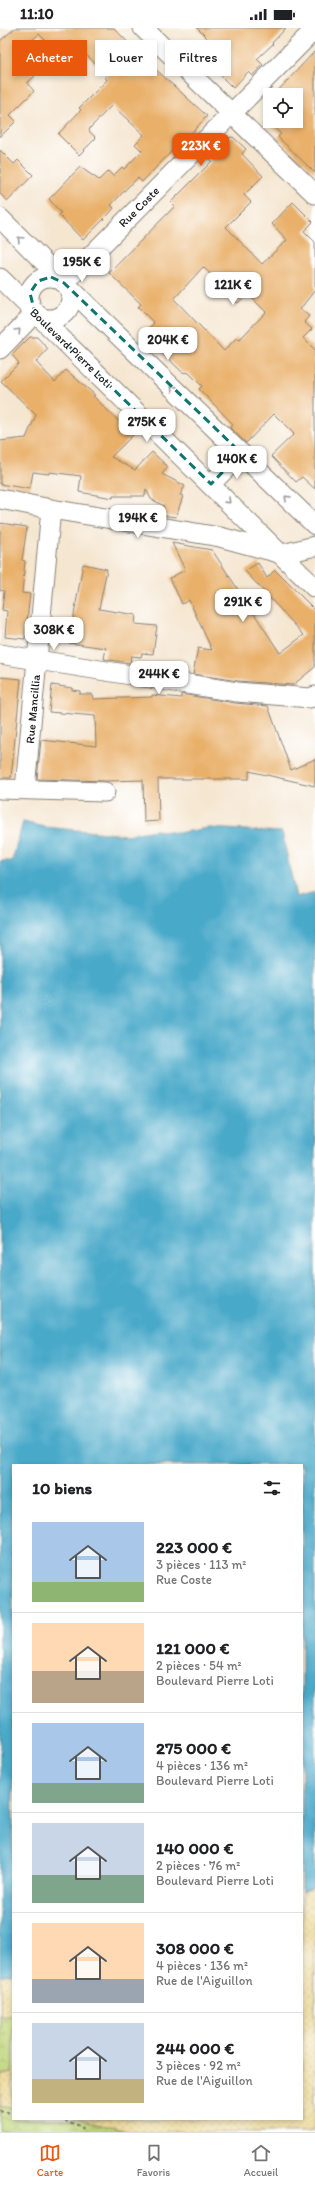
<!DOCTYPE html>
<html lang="fr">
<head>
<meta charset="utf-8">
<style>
  body { margin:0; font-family:Itim,sans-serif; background:#f2f2f2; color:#202124; height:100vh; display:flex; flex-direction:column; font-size:15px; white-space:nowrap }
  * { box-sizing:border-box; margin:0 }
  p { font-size:13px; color:#757577 }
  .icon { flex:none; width:22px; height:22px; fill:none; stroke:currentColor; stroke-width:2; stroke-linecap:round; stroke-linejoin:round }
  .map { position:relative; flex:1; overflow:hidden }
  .details { position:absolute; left:12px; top:1436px; width:291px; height:656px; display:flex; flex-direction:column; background:#fff; border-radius:0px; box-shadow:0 2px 6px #0003 }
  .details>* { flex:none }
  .top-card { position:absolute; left:12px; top:12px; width:291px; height:36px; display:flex; gap:8px }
  .buttons { position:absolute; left:263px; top:60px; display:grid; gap:8px }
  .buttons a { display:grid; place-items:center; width:40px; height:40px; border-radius:0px; background:#fff; box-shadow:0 2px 6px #0003; font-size:20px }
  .price { position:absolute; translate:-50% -34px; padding:0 9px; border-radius:8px; background:#fff; color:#222; font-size:13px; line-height:26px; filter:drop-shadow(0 1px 2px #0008) }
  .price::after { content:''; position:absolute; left:50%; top:24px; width:12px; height:9px; margin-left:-6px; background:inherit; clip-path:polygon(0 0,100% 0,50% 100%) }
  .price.active { background:#ea580c; color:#fff }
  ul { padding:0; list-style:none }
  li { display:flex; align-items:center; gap:12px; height:100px; padding:0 20px }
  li+li { border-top:1px solid #e0e0e0 }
  li span { display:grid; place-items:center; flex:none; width:112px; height:80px; border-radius:0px; color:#555 }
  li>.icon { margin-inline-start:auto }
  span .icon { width:48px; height:48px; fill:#fffc; stroke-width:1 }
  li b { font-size:17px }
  h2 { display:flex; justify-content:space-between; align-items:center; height:48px; padding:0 20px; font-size:17px }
  .chip { padding:0 14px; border-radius:0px; background:#fff; box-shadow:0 2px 6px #0003; font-size:14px; line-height:36px }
  .chip.active { background:#ea580c; color:#fff }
  .status { display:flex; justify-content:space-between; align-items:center; height:28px; padding:0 20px; background:#fff; direction:ltr }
  .status svg { height:11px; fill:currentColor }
  .tabs { display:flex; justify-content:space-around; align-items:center; height:56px; border-top:1px solid #e0e0e0; background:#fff; font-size:11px; color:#757577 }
  .tabs a { display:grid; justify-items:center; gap:2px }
  .tabs .active { color:#ea580c }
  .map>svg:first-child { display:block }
</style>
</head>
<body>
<div class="status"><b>11:10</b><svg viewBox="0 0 49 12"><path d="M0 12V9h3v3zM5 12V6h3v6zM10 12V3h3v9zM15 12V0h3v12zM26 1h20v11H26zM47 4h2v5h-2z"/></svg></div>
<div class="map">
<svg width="315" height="2104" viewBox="0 0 315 2104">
  <defs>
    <pattern id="wetland-marsh" width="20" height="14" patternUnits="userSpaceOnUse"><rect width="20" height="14" fill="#bfd578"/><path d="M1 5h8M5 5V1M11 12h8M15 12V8" fill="none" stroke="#a4b667"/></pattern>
    <pattern id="sand-dots" width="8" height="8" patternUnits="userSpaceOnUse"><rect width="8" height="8" fill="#eeda9e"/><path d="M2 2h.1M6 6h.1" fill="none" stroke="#ccba88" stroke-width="1.8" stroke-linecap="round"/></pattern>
  </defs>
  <rect width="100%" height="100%" fill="#fff"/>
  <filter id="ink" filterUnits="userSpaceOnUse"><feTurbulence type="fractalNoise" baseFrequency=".025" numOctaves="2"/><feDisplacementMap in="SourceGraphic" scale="8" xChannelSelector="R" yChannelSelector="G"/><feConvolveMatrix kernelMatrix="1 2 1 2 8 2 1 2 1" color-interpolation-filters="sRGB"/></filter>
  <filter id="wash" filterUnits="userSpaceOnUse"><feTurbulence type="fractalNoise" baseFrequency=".012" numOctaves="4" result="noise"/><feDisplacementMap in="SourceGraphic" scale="16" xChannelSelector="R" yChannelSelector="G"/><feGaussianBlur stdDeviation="0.9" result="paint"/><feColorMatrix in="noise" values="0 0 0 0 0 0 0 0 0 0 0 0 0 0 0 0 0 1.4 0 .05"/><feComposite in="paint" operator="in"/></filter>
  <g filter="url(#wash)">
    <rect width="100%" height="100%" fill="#f5e6d0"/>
    <g fill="url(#wetland-marsh)" stroke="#6e784a">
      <path d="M 0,1988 L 13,1988 L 13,2045 L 0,2047 Z"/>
      <path d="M 0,2077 L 13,2080 L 13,2091 L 75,2091 L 132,2104 L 0,2104 Z"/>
    </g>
    <g fill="url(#sand-dots)" stroke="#857b5d">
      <path d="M 315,1859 L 315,2101 L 308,2104 L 132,2104 L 75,2091 L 302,2091 L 302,1864 Z"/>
      <path d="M 13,1945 L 13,1988 L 0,1988 L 0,1948 Z"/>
      <path d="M 13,2045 L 13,2080 L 0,2077 L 0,2047 Z"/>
    </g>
    <path fill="#4aa9c9" stroke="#336272" d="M 23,794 L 45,799 L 126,807 L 155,802 L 178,805 L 208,800 L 282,804 L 296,869 L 315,864 L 315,1859 L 302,1864 L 302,1437 L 13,1437 L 13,1945 L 0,1948 L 0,833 L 12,833 Z"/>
    <g id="blocks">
      <g fill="#e9b06a" fill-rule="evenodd">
        <path d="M 15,0 L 114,0 L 141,28 L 207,88 L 183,114 L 185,116 L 176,126 L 173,122 L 142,154 L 138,150 L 128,159 L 111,177 L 114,180 L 108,187 L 83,212 L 59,187 L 61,185 L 49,171 L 80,139 L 99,152 L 108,143 L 113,148 L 122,139 L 124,141 L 142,123 L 135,116 L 144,107 L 112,77 L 90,100 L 89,103 L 96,110 L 79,127 L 58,106 L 81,82 L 79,80 L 107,52 L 105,49 L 107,46 L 71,13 L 58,25 L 39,6 L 15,28 L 35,48 L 27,55 L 34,63 L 10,87 L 16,93 L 0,109 L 0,13 Z"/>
        <path d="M 197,0 L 286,0 L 272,15 L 273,16 L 257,31 L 263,37 L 252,48 L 248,44 L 233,60 L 209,36 L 221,24 Z"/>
        <path d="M 315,23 L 315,145 L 278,109 L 281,106 L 267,93 L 296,93 L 296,67 L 274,67 Z"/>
        <path d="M 233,109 L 246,121 L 242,126 L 263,148 L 244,167 L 251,174 L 226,199 L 262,236 L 287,212 L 272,196 L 293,174 L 313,194 L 304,203 L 315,214 L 315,262 L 300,281 L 309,288 L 304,294 L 312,301 L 303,310 L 315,322 L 315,461 L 302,449 L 296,454 L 271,428 L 294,406 L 274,386 L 246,415 L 230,400 L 233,396 L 199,361 L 202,358 L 189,345 L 182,344 L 143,306 L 154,295 L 138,279 L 141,276 L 109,245 L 175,178 L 171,174 L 212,133 L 207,129 L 226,110 ZM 203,239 L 226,260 L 222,263 L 234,274 L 235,273 L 238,275 L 248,266 L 266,284 L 239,312 L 237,309 L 224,323 L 174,271 Z"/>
        <path d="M 0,122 L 14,136 L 18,132 L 33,147 L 8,173 L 0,166 Z"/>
        <path d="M 30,309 L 37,309 L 48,321 L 36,334 L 55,354 L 66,342 L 95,367 L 93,368 L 133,407 L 111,429 L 135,442 L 152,424 L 168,439 L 162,446 L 185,458 L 180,467 L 183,468 L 176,489 L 161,487 L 164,478 L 151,471 L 146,461 L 145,468 L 113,468 L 113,470 L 79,464 L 81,448 L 49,444 L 49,446 L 33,444 L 30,461 L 0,456 L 0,413 L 26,410 L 36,387 L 1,353 L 19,335 L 12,327 Z"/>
        <path d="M 0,495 L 27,499 L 22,532 L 25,533 L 22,565 L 30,566 L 25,611 L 5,609 L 7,583 L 2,582 L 4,563 L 0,562 Z"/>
        <path d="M 172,515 L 212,522 L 280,625 L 304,607 L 245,543 L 258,535 L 267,550 L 275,542 L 315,582 L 315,639 L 293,657 L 238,653 L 193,646 L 198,620 L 212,622 L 189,572 L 182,576 L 170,550 L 185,542 Z"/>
        <path d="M 83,536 L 107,541 L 99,581 L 136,587 L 135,596 L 157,598 L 153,626 L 142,625 L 141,629 L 131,628 L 130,635 L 104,631 L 106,620 L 69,615 Z"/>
        <path d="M 0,649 L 21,651 L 11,750 L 0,750 Z"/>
        <path d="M 52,657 L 72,660 L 72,662 L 80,663 L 80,666 L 92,666 L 93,671 L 152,669 L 152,667 L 181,670 L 181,666 L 235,675 L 268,678 L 291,742 L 315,731 L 315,758 L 249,743 L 249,751 L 158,751 L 159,793 L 144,794 L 143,752 L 107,753 L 37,751 L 41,712 L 96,718 L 95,688 L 49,684 Z"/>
      </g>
    </g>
  </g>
  <g filter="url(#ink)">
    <use href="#blocks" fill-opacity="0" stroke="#888176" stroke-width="1"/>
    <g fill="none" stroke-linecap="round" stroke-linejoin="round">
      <defs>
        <g id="minor">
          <path d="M 143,0 L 315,166"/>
          <path d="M 0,190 L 89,279 L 315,497"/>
          <circle cx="50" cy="270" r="21"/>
          <path d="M 0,250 L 315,560"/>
          <path d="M 64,255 L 315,1"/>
          <path d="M 0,321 L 35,285"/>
          <path d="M 211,456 L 241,425"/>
          <path d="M 0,471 L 51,481 L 220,509 L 283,526 L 315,518"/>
          <path d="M 0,626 L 237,664 L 310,670 L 315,668"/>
          <path d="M 0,761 L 105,764"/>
          <path d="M 25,761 L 51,481"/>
        </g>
      </defs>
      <use href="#minor" stroke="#888176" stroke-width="21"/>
      <g stroke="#888176" stroke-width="2.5" stroke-dasharray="3 3" stroke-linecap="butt">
        <path d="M 0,2083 L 13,2085"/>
        <path d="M 59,2091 L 81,2098 L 85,2104"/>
      </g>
      <use href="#minor" stroke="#fff" stroke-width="19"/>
    </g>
    <defs><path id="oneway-chevron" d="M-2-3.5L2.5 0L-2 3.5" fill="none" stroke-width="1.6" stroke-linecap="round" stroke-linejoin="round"/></defs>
    <g stroke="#999">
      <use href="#oneway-chevron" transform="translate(20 211) rotate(-134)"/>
      <use href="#oneway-chevron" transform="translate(18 303) rotate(-46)"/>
      <use href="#oneway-chevron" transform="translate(173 360) rotate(-136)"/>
      <use href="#oneway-chevron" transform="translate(287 470) rotate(-136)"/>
      <use href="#oneway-chevron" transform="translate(228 473) rotate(44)"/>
    </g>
  </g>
  <path fill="none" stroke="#0f766e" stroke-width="3" stroke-dasharray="8 5" stroke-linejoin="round" d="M 51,249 L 64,255 L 241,425 L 211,456 L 35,285 L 30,265 L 38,253 Z"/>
  <g text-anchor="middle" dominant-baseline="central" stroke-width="3" stroke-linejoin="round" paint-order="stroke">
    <g font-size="12" fill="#1c1c1c" stroke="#fff">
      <text transform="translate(139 179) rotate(-45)">Rue Coste</text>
      <text transform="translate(71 320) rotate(44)">Boulevard Pierre Loti</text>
      <text transform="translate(33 681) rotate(-85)">Rue Mancillia</text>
    </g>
  </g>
</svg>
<div class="buttons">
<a><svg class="icon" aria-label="locate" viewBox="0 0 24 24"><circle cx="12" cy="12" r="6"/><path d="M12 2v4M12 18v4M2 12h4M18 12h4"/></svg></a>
</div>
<b class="price active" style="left:201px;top:139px">223K €</b>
<b class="price" style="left:82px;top:255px">195K €</b>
<b class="price" style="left:233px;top:278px">121K €</b>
<b class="price" style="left:168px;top:333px">204K €</b>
<b class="price" style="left:147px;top:415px">275K €</b>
<b class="price" style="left:237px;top:452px">140K €</b>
<b class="price" style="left:138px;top:511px">194K €</b>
<b class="price" style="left:243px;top:595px">291K €</b>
<b class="price" style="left:54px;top:623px">308K €</b>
<b class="price" style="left:159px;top:667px">244K €</b>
<div class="top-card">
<a class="chip active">Acheter</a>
<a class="chip">Louer</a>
<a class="chip">Filtres</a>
</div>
<section class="details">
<h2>10 biens<svg class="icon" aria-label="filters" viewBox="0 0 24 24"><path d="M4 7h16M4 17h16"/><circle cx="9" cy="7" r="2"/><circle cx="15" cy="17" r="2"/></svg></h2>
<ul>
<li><span style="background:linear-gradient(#a9c7e8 75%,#8fb573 0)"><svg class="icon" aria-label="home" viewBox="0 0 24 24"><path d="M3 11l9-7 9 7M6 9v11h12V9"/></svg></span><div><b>223 000 €</b><p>3 pièces · 113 m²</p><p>Rue Coste</p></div></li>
<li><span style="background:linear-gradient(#ffd9b3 60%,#b9a48a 0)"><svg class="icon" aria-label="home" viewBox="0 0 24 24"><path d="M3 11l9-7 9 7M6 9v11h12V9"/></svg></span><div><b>121 000 €</b><p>2 pièces · 54 m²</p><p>Boulevard Pierre Loti</p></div></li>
<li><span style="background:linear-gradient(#a9c7e8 75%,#7fa58c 0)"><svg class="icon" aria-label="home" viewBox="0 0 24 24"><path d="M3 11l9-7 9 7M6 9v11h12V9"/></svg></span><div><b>275 000 €</b><p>4 pièces · 136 m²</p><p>Boulevard Pierre Loti</p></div></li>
<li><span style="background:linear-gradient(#c9d6e8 65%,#7fa58c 0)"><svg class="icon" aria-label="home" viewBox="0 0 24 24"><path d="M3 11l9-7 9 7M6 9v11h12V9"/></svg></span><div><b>140 000 €</b><p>2 pièces · 76 m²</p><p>Boulevard Pierre Loti</p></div></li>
<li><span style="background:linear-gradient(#ffd9b3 70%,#9aa5b1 0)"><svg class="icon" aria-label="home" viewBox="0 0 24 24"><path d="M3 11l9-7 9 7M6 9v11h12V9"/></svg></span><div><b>308 000 €</b><p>4 pièces · 136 m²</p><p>Rue de l'Aiguillon</p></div></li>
<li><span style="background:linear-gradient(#c9d6e8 70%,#c2b280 0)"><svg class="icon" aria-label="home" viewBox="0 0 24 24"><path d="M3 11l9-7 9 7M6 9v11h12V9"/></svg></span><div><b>244 000 €</b><p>3 pièces · 92 m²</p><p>Rue de l'Aiguillon</p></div></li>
</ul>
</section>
</div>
<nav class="tabs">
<a class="active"><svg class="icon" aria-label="map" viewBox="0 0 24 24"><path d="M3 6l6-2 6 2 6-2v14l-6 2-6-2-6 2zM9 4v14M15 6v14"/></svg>Carte</a>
<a><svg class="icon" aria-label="saved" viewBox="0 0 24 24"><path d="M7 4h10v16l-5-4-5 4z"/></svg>Favoris</a>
<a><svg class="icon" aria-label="home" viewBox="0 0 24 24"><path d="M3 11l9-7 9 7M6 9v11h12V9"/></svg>Accueil</a>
</nav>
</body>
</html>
